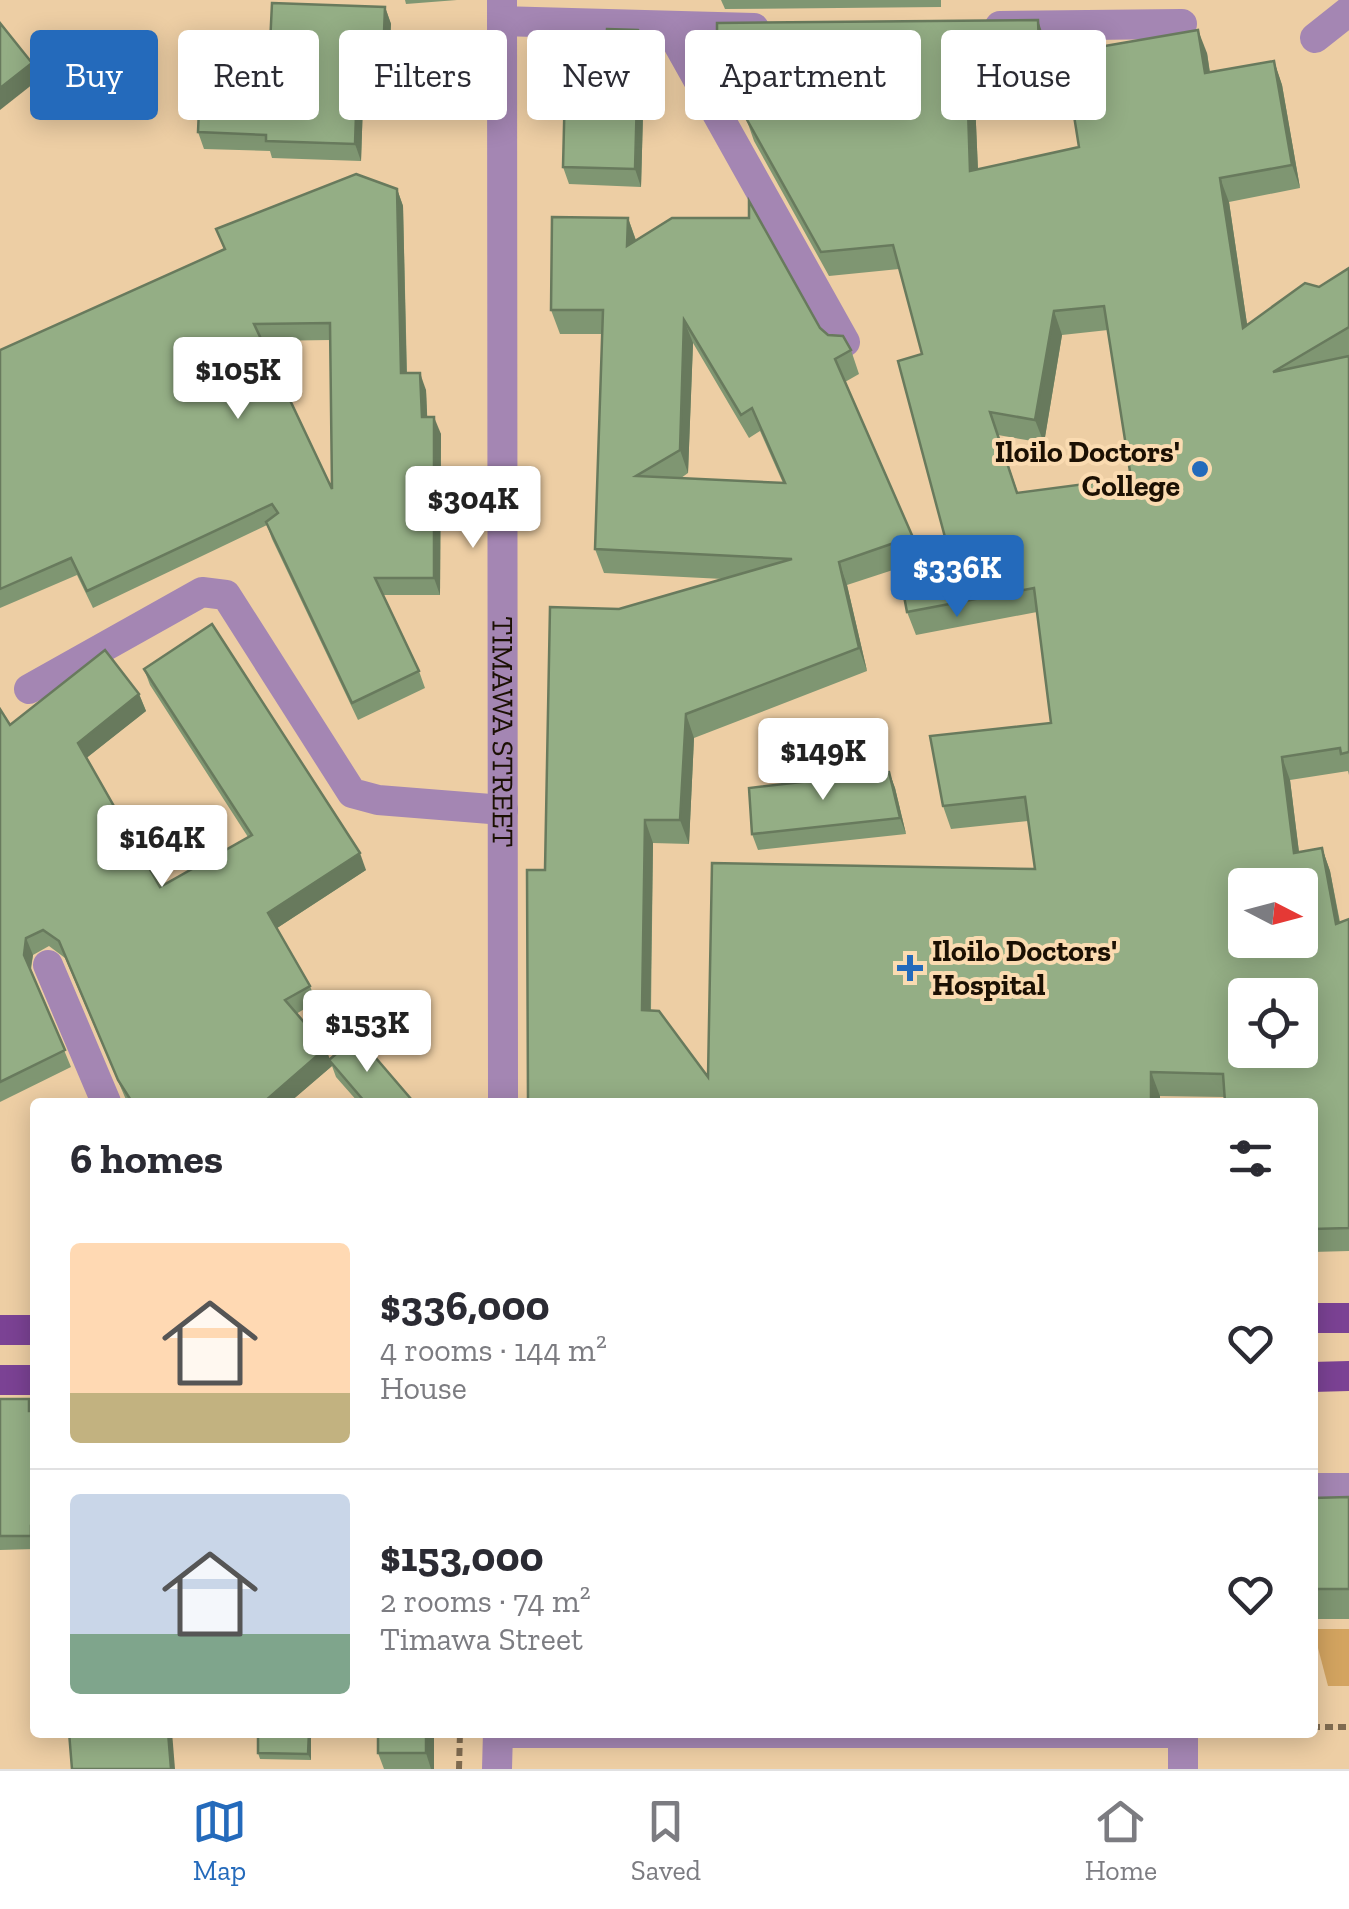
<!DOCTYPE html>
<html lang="en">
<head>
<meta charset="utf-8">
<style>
  body { margin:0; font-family:"Zilla Slab",serif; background:#f2f2f3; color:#2b2b33; height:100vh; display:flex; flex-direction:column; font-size:38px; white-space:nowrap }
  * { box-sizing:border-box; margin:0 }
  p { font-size:32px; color:#7c7c81 }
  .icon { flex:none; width:55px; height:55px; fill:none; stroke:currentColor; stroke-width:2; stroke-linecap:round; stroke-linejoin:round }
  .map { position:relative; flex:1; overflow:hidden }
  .side { position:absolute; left:30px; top:1098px; width:1288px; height:640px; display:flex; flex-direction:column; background:#fff; border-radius:10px; box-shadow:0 5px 25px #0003 }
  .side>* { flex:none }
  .hud { position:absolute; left:30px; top:30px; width:1290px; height:90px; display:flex; gap:20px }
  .needle { width:65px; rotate:96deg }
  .tools { position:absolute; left:1228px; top:868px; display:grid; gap:20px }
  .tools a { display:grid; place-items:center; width:90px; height:90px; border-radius:10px; background:#fff; box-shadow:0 5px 25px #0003; font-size:50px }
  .price { position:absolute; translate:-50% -85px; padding:0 22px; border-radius:10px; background:#fff; color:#222; font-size:32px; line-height:65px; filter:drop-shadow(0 2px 5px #0008) }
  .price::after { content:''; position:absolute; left:50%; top:60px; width:30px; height:22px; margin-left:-15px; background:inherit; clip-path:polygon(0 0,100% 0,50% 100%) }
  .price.selected { background:#246abb; color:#fff }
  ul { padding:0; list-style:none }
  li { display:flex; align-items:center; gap:30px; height:250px; padding:0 40px }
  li+li { border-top:2px solid #e1e1e2 }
  li span { display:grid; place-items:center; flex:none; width:280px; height:200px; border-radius:10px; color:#555 }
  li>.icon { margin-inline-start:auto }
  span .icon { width:120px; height:120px; fill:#fffc; stroke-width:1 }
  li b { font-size:42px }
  h2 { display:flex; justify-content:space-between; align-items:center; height:120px; padding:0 40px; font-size:42px }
  .chip { padding:0 35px; border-radius:10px; background:#fff; box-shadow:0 5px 25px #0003; font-size:35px; line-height:90px }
  .chip.selected { background:#246abb; color:#fff }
  .menu { display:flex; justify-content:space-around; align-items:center; height:140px; border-top:2px solid #e1e1e2; background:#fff; font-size:28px; color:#7c7c81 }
  .menu a { display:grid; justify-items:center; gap:5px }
  .menu .selected { color:#246abb }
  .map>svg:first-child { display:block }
</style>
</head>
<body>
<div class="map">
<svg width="1349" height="1769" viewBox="0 0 1349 1769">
  <rect width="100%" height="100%" fill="#edcea4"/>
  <path fill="#d3a460" d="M 1313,1629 L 1349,1629 L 1349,1686 L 1328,1686 Z"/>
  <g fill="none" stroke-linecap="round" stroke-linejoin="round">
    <g stroke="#7f6b50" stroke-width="6" stroke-dasharray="8 5" stroke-linecap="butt">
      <path d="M 1312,1727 L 1349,1727"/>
      <path d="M 459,1769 L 460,1732"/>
    </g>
    <g stroke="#a486b3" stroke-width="30">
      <path id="s1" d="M 502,0 L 503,1102"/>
      <path d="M 502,21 L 754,28"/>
      <path d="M 1000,26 L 1182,24"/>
      <path d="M 669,28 L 845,342"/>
      <path d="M 1315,38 L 1349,11"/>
      <path d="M 29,689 L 202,592 L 226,595 L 352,793 L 378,800 L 503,810"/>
      <path d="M 48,965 L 106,1102"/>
      <path d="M 1312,1488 L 1349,1488"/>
      <path d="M 498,1733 L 1183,1733"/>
      <path d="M 497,1769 L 498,1732"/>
      <path d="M 1183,1769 L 1183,1732"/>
    </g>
    <g stroke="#7b4294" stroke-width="30">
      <path d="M 1312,1318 L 1349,1318"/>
      <path d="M 0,1330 L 35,1330"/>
      <path d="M 1312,1377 L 1349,1376"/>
      <path d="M 0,1380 L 35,1380"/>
    </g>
  </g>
  <g fill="#7f9672" fill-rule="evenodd">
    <path d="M 405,0 L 457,0 L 406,4 Z"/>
    <path d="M 721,0 L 941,0 L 941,7 L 725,9 Z"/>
    <path d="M 385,7 L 391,24 L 388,74 L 364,73 L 361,161 L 272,158 L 270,151 L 204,149 L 198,132 L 268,87 Z"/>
    <path d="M 699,34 L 1046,44 L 1048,98 L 975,101 L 978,170 L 1079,147 L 1207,53 L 1210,72 L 1274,61 L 1282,85 L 1300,188 L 1229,202 L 1247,324 L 1319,287 L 1349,268 L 1349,775 L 1348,771 L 1290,780 L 1299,852 L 1322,848 L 1330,871 L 1340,922 L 1349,919 L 1349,1251 L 1312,1252 L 1312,1102 L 1224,1097 L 1160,1096 L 528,1102 L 545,870 L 619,609 L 723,579 L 604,573 L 595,549 L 602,334 L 560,334 L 551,310 L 628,218 L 636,240 L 820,328 L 828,335 L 851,350 L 859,374 L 845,382 L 925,565 L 950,556 L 922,354 L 899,269 L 829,276 L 754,141 L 746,118 L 744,101 L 733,103 L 707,58 ZM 1108,330 L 1131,478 L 1018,493 L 998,435 L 1044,443 L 1062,335 ZM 693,343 L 749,438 L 760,431 L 783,483 L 681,478 L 688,473 ZM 899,568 L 907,612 L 916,635 L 1037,612 L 1051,723 L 943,806 L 951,829 L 1028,821 L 1035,869 L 708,1077 L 651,1011 L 653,843 L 689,844 L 694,738 L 867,671 L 847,585 Z"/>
    <path d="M 659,69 L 658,114 L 643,114 L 641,187 L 569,184 L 563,167 Z"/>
    <path d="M 397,189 L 403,206 L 407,373 L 426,390 L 427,417 L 441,434 L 440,595 L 383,595 L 419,671 L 425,688 L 358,720 L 272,539 L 267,525 L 93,608 L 77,575 L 0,608 L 0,350 L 224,249 L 216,229 ZM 330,340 L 332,489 L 262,341 Z"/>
    <path d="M 144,669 L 366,870 L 277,928 L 310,986 L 316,1002 L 296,1014 L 330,1059 L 412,1102 L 358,1102 L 336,1077 L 332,1066 L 290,1102 L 127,1102 L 65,958 L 49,946 L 33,955 L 31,970 L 71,1067 L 0,1102 L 0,709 L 10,725 L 139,694 L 146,711 L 86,758 L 160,887 L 248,837 L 150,685 Z"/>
    <path d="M 889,772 L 895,788 L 906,834 L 758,850 L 752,834 Z"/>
    <path d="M 0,1399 L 29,1399 L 33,1411 L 35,1411 L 35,1549 L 0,1550 Z"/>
    <path d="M 1349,1497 L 1349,1619 L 1312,1619 L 1312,1498 Z"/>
    <path d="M 258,1732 L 311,1732 L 311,1760 L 260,1759 L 258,1753 Z"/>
    <path d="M 378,1732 L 434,1732 L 434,1769 L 384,1769 L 378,1753 Z"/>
  </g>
  <g fill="#687a5d">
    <path d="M 385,7 L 391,24 L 388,74 L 383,58 Z"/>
    <path d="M 1038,20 L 1046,44 L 1048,98 L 1040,74 Z"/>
    <path d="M 1198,30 L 1207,53 L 1213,96 L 1205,73 Z"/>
    <path d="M 653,52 L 659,69 L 658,114 L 652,97 Z"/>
    <path d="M 358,57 L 364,73 L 361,161 L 355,144 Z"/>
    <path d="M 1274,61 L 1282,85 L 1300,188 L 1292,165 Z"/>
    <path d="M 32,63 L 38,80 L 0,110 L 0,88 Z"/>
    <path d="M 967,78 L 975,101 L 979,195 L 970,171 Z"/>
    <path d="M 637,97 L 643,114 L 641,187 L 635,169 Z"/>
    <path d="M 1220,178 L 1229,202 L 1251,351 L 1243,328 Z"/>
    <path d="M 397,189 L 403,206 L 407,390 L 401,373 Z"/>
    <path d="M 628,218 L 636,241 L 627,246 Z"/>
    <path d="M 1054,311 L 1062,335 L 1044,443 L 1035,420 Z"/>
    <path d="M 684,320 L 693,343 L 688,473 L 680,450 Z"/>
    <path d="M 420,373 L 426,390 L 428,434 L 422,417 Z"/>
    <path d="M 434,417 L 441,434 L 440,595 L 434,578 Z"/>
    <path d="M 839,562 L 847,585 L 867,671 L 859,648 Z"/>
    <path d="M 139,694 L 146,711 L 84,760 L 78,743 Z"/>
    <path d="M 686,714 L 694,738 L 689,844 L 680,820 Z"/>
    <path d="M 1282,757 L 1290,780 L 1302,877 L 1294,853 Z"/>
    <path d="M 889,772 L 895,788 L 906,834 L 900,818 Z"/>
    <path d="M 645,820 L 653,843 L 650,1034 L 642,1010 Z"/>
    <path d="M 1322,848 L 1330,871 L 1344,947 L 1336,924 Z"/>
    <path d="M 360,853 L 366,870 L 274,930 L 268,913 Z"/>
    <path d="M 26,938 L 33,955 L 30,971 L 24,955 Z"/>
    <path d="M 326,1048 L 332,1066 L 290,1102 L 264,1102 Z"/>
    <path d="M 1151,1072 L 1160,1096 L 1160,1102 L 1151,1102 Z"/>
    <path d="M 31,1526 L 35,1538 L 35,1548 L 31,1536 Z"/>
    <path d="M 168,1732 L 172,1732 L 175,1769 L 171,1769 Z"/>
    <path d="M 309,1732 L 311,1732 L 311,1760 L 308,1754 Z"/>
    <path d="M 426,1732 L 434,1732 L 434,1769 L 431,1769 L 426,1753 Z"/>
  </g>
  <g fill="#94ae85" stroke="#687a5d" stroke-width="2.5" fill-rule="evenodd">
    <path d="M 272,3 L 385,7 L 383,58 L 358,57 L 355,144 L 266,141 L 266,135 L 198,132 L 200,85 L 268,87 Z"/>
    <path d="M 1038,20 L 1040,74 L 967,78 L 970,171 L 1079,147 L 1064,53 L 1198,30 L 1205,73 L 1274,61 L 1292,165 L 1220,178 L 1243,328 L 1305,283 L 1319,287 L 1349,268 L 1349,327 L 1273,372 L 1349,356 L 1349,752 L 1341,754 L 1340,748 L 1282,757 L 1294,853 L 1322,848 L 1336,924 L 1349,919 L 1349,1228 L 1312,1229 L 1312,1102 L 1225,1102 L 1223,1074 L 1151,1072 L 1151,1102 L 528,1102 L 527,870 L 545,870 L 550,607 L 619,609 L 792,559 L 595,549 L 603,310 L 551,310 L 552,217 L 628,218 L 627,246 L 672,218 L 749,218 L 749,201 L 820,328 L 828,335 L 843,336 L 851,350 L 835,359 L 925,565 L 950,556 L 898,361 L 922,354 L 893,245 L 821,252 L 746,118 L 743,76 L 724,80 L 699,34 L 717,31 L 717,23 ZM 1104,306 L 1131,478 L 1017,493 L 990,412 L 1035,420 L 1054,311 ZM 684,320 L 741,415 L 752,408 L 785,483 L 636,476 L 680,450 ZM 894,543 L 907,612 L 1034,588 L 1051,723 L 930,736 L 943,806 L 1025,797 L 1035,869 L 712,863 L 708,1077 L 659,1011 L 642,1010 L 645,820 L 680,820 L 686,714 L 859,648 L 839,562 ZM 1245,885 L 1300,885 L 1300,940 L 1245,940 ZM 1245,995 L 1300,995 L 1300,1050 L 1245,1050 Z"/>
    <path d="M 0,23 L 32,63 L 0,88 Z"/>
    <path d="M 607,29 L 638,30 L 653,52 L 652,97 L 637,97 L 635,169 L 563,167 L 566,47 L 606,47 Z"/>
    <path d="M 356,174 L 397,189 L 401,373 L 420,373 L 422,417 L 434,417 L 434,578 L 375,578 L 419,671 L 352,703 L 266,522 L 278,513 L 272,504 L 87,591 L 71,558 L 0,589 L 0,350 L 225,249 L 216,229 ZM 330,323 L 332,489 L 254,324 Z"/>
    <path d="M 212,624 L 360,853 L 268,913 L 310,986 L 285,1000 L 326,1048 L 264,1102 L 132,1102 L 118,1080 L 59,941 L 43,930 L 26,938 L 24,955 L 65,1050 L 0,1082 L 0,709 L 10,725 L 105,650 L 139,694 L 78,743 L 160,887 L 252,835 L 144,669 Z"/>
    <path d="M 889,772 L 900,818 L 752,834 L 749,788 Z"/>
    <path d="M 357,1036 L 411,1099 L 411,1102 L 365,1102 L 329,1060 Z"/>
    <path d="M 0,1399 L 29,1399 L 29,1411 L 35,1411 L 35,1526 L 31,1526 L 31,1536 L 0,1536 Z"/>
    <path d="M 1349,1497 L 1349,1589 L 1312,1589 L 1312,1498 Z"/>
    <path d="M 69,1732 L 168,1732 L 171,1769 L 72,1769 Z"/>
    <path d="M 258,1732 L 309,1732 L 308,1754 L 258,1753 Z"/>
    <rect x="378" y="1732" width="48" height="21"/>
  </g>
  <g fill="#246abb" stroke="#fadbb1" stroke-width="4">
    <circle cx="1200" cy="469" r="10"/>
    <path d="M905 953h10v10h10v10h-10v10h-10v-10h-10v-10h10z"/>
  </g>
  <g text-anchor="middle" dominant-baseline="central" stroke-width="8" stroke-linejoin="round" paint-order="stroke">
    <g font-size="30" font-weight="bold" fill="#1b1003" stroke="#fadbb1" text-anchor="end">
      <text x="1180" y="452">Iloilo Doctors'<tspan x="1180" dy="34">College</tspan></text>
      <text x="932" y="951" text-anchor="start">Iloilo Doctors'<tspan x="932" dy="34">Hospital</tspan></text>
    </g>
    <g font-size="30" fill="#1b1003" stroke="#fadbb1">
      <text stroke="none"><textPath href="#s1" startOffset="732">TIMAWA STREET</textPath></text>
    </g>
  </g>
</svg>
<div class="tools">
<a><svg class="needle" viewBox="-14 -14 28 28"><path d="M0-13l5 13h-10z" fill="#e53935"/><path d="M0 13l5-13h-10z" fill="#7c7c81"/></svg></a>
<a><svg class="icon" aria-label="locate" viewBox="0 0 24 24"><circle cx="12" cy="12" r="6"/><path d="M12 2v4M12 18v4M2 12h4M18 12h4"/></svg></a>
</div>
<b class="price" style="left:238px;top:422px">$105K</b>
<b class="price" style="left:473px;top:551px">$304K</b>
<b class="price selected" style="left:957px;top:620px">$336K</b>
<b class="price" style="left:823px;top:803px">$149K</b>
<b class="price" style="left:162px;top:890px">$164K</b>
<b class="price" style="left:367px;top:1075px">$153K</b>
<div class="hud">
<a class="chip selected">Buy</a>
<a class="chip">Rent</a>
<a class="chip">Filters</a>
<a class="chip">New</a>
<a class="chip">Apartment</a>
<a class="chip">House</a>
</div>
<section class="side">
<h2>6 homes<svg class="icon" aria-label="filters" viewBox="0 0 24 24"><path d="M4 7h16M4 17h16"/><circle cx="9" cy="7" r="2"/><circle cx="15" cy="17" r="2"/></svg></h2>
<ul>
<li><span style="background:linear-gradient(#ffd9b3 75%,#c2b280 0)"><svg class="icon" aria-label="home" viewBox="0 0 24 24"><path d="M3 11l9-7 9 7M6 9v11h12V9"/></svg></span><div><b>$336,000</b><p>4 rooms · 144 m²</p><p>House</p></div><svg class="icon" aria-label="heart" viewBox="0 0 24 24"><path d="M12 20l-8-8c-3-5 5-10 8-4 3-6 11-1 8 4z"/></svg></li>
<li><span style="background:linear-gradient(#c9d6e8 70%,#7fa58c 0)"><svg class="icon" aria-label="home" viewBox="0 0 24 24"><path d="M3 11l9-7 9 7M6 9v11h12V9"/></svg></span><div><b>$153,000</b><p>2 rooms · 74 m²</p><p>Timawa Street</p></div><svg class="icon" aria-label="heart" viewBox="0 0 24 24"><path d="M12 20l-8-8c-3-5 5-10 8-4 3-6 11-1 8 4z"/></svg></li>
</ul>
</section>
</div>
<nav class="menu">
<a class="selected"><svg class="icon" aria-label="map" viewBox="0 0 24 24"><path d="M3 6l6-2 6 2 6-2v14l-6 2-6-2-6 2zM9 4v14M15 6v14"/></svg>Map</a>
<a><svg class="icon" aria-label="saved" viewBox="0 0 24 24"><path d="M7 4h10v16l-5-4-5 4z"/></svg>Saved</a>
<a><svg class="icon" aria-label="home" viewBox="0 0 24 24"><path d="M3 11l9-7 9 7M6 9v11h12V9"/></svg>Home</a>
</nav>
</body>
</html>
